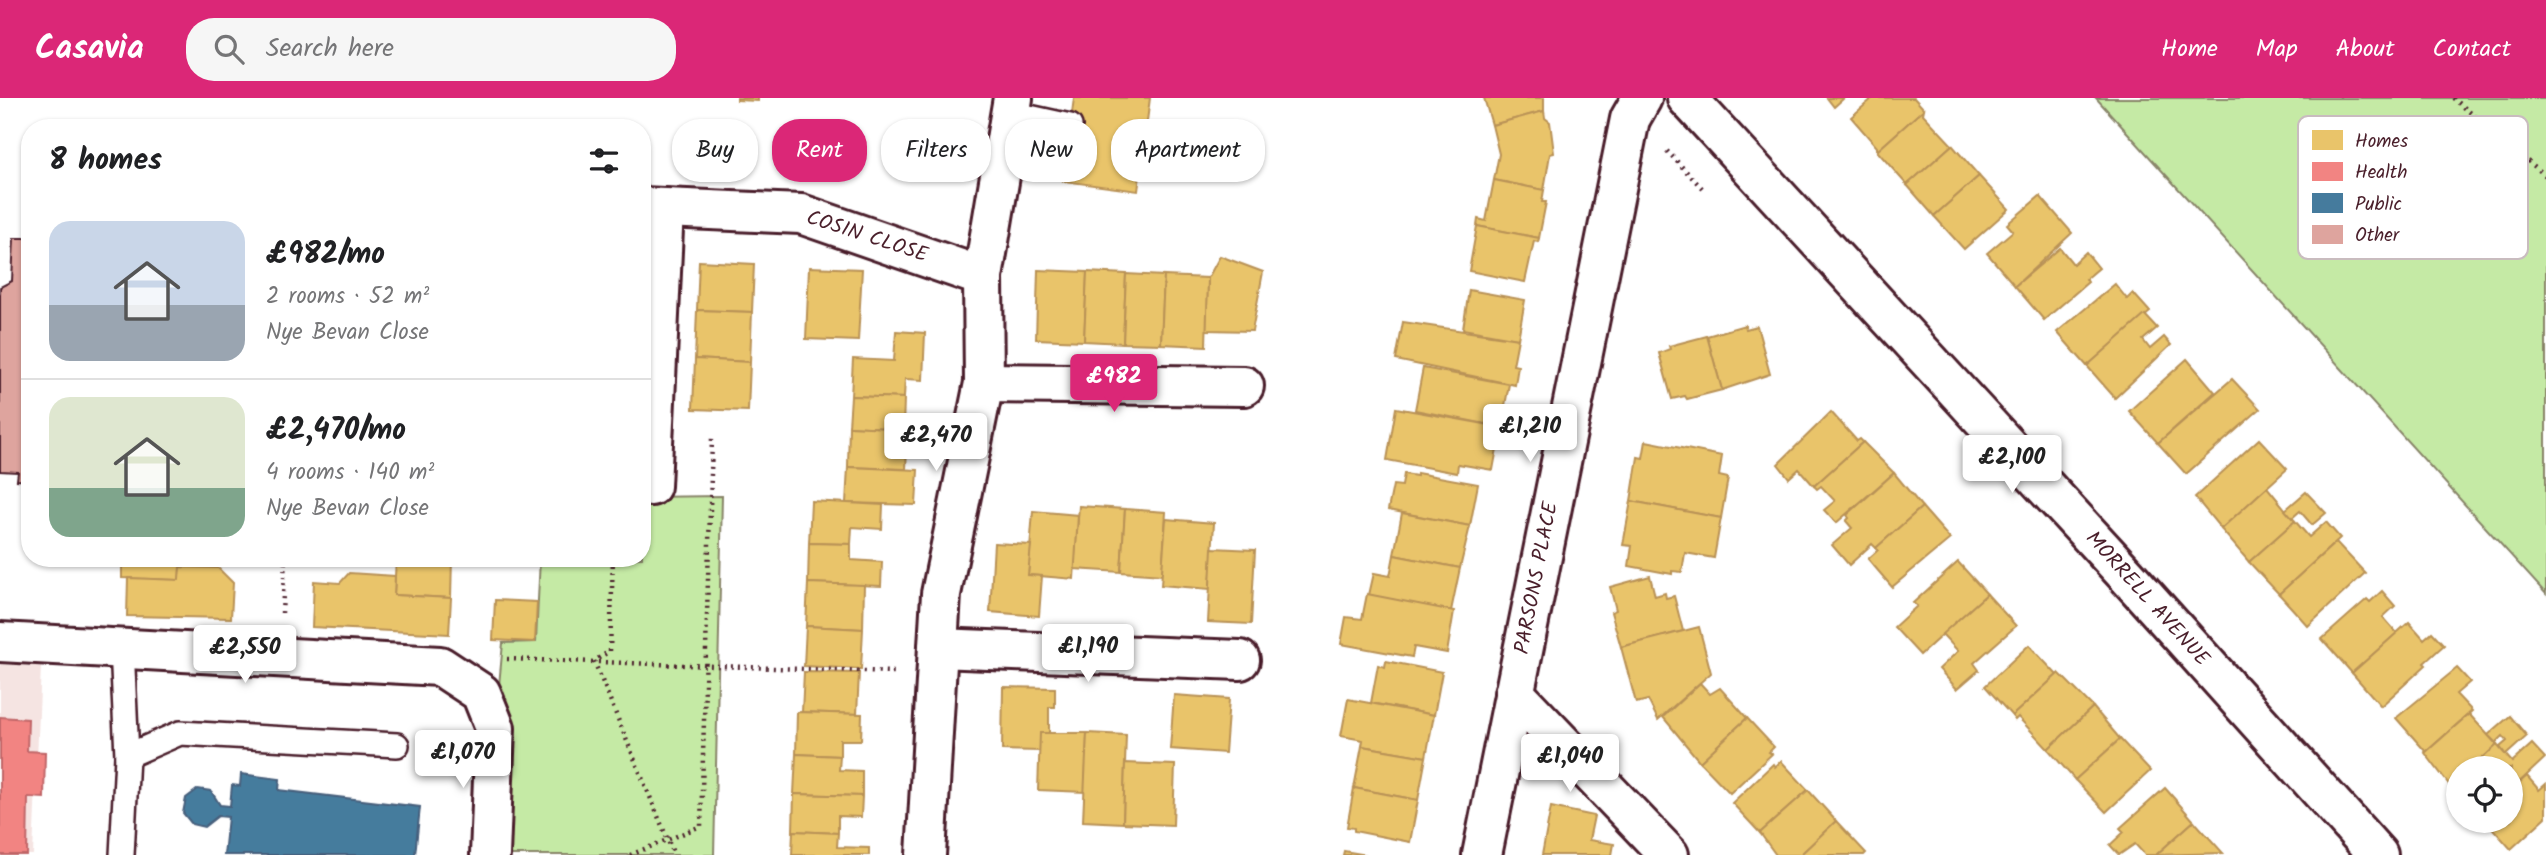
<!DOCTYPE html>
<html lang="en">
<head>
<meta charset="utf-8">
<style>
  body { margin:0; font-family:Kalam,sans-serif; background:#f6f6f6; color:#202124; height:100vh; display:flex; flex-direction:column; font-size:26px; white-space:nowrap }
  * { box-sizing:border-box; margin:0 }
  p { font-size:23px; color:#757577 }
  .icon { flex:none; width:38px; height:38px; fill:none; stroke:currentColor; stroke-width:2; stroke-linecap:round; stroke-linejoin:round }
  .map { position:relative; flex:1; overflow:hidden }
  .panel { position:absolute; left:21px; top:21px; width:630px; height:448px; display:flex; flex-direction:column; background:#fff; border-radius:28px; box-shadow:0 2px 5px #0004 }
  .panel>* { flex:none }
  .top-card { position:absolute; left:672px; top:21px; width:665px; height:63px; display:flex; gap:14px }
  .controls { position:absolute; left:2446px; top:658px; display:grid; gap:14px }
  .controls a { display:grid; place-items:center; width:77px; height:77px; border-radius:50%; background:#fff; box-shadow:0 2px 5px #0004; font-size:35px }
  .price { position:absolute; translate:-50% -60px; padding:0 16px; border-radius:7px; background:#fff; color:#222; font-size:23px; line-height:46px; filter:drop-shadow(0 2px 4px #0008) }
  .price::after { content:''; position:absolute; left:50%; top:42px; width:21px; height:16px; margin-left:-10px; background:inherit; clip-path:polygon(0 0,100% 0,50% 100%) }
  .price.current { background:#db2777; color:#fff }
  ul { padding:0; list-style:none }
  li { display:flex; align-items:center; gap:21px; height:175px; padding:0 28px }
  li+li { border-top:2px solid #e0e0e0 }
  li span { display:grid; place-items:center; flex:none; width:196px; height:140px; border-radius:21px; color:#555 }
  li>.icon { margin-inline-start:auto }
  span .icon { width:84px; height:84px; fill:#fffc; stroke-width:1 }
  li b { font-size:30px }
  h2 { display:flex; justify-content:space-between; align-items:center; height:84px; padding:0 28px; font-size:30px }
  .chip { padding:0 24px; border-radius:28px; background:#fff; box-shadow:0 2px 5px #0004; font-size:24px; line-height:63px }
  .chip.current { background:#db2777; color:#fff }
  header { display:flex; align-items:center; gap:42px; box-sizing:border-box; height:98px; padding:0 35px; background:#db2777; color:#fff }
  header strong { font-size:33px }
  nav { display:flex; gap:38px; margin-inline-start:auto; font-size:24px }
  .search { width:490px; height:63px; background:#f6f6f6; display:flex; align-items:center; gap:18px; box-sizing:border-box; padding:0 24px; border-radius:28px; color:#757577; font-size:26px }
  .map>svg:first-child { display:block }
</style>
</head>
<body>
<header>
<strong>Casavia</strong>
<div class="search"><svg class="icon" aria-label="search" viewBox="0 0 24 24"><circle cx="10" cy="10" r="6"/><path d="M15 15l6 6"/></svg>Search here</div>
<nav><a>Home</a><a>Map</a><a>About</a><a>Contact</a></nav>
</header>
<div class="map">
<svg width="2546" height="757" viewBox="0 0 2546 757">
  <rect width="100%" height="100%" fill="#fff"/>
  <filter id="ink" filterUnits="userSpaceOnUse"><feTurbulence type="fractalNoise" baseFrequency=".0143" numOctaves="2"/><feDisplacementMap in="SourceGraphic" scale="14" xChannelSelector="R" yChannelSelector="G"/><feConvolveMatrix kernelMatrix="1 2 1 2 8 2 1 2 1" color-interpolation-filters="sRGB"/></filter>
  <g filter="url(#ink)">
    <path fill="#f5e4e2" d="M 0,566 L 41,568 L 33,757 L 0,757 Z"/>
    <g fill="#c5eaa5" stroke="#888468" stroke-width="2">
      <path d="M 2096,0 L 2546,0 L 2546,496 L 2116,22 Z"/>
      <path d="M 722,398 L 714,757 L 490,757 L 495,630 L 503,545 L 536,544 L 540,460 L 642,460 L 642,399 Z"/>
    </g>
    <g fill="#e9c46a" stroke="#b99257" stroke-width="2">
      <path d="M 737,0 L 758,0 L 758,3 L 737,2 Z"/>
      <path d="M 1074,0 L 1150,0 L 1138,93 L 1063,83 Z"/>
      <path d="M 1484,0 L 1544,0 L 1544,13 L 1492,27 Z"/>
      <path d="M 1827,0 L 1844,0 L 1834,9 Z"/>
      <path d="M 1873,0 L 1914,0 L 1924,11 L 1877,53 L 1877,49 L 1851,19 Z"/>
      <path d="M 1924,11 L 1923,16 L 1952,47 L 1907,87 L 1877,53 Z"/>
      <path d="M 1544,13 L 1545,20 L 1550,24 L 1554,55 L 1550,56 L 1544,92 L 1494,82 L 1499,56 L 1492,27 Z"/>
      <path d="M 1952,47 L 1979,78 L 1934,118 L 1907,87 Z"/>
      <path d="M 1979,78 L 2009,111 L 1964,151 L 1934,118 Z"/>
      <path d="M 1494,82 L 1544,92 L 1542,104 L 1546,104 L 1539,140 L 1477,128 L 1478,121 L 1486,123 Z"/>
      <path d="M 2040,98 L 2072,135 L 2015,188 L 1987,155 L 2013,133 L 2007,126 Z"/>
      <path d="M 1477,128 L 1539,140 L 1538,144 L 1534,143 L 1525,184 L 1469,173 Z"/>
      <path d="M 2060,150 L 2073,166 L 2086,154 L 2099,170 L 2086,181 L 2088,184 L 2044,222 L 2015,188 Z"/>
      <path d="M 1220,158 L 1263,174 L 1252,233 L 1206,232 L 1208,180 Z"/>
      <path d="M 699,163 L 754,166 L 752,214 L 697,212 Z"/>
      <path d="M 809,169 L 862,171 L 858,243 L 806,241 Z"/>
      <path d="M 1038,172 L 1087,174 L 1084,243 L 1036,241 Z"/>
      <path d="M 1087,174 L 1126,176 L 1123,245 L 1084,243 Z"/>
      <path d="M 1126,176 L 1164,178 L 1161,246 L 1123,245 Z"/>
      <path d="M 1164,178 L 1208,180 L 1206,248 L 1161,246 Z"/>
      <path d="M 2115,186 L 2127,201 L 2133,195 L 2150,214 L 2087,268 L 2057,234 Z"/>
      <path d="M 1469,192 L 1525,202 L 1518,241 L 1463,231 Z"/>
      <path d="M 697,212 L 752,214 L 750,264 L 695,261 Z"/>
      <path d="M 2145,217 L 2157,230 L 2143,242 L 2150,251 L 2164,239 L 2171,247 L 2115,300 L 2087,268 Z"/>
      <path d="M 1403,224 L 1518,241 L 1513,267 L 1518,268 L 1515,287 L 1396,262 Z"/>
      <path d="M 1745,227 L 1746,231 L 1757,228 L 1770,276 L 1722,292 L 1707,238 Z"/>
      <path d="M 896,233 L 925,235 L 923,282 L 905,281 L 904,300 L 851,298 L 853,261 L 894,263 Z"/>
      <path d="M 1707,238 L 1722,292 L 1687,301 L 1685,298 L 1672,301 L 1659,255 L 1670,251 L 1669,248 Z"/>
      <path d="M 695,261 L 750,264 L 748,313 L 693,311 Z"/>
      <path d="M 2187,261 L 2215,294 L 2158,345 L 2129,313 Z"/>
      <path d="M 1423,270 L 1509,286 L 1501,329 L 1415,312 Z"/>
      <path d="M 2232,281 L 2260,311 L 2186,376 L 2158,345 Z"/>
      <path d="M 851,298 L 904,300 L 903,331 L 849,328 Z"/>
      <path d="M 1396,310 L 1501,329 L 1493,372 L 1458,366 L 1457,375 L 1387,362 Z"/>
      <path d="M 1831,314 L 1857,343 L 1860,341 L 1863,344 L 1814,388 L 1799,371 L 1789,380 L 1778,366 Z"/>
      <path d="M 849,328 L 908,331 L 906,371 L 848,369 Z"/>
      <path d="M 2259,341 L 2287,371 L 2221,431 L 2195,399 Z"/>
      <path d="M 1646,343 L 1722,358 L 1719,378 L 1728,380 L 1721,420 L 1631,403 L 1638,359 L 1643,360 Z"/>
      <path d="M 1863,344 L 1894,375 L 1836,425 L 1824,412 L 1835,403 L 1821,388 L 1817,391 L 1814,388 Z"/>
      <path d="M 848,369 L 918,372 L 916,407 L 846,405 Z"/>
      <path d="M 1417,375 L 1478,386 L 1470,428 L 1388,412 L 1393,387 L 1402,388 L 1404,376 L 1417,378 Z"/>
      <path d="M 1894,375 L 1922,409 L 1876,450 L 1872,446 L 1849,467 L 1832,447 L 1852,430 L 1846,423 L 1849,420 L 1847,417 Z"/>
      <path d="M 2267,389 L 2295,423 L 2249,464 L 2221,431 Z"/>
      <path d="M 2306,394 L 2326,415 L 2312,427 L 2300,413 L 2292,420 L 2285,412 Z"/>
      <path d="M 811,403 L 883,407 L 882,431 L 852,429 L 851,446 L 809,445 Z"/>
      <path d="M 1631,403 L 1721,420 L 1714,460 L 1685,455 L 1682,474 L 1672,473 L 1672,476 L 1629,468 L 1632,448 L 1623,447 Z"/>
      <path d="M 1079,408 L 1125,411 L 1121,474 L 1074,471 Z"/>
      <path d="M 1922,409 L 1950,441 L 1892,489 L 1868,461 L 1878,452 L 1876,450 Z"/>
      <path d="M 1125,411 L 1166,414 L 1162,477 L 1121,474 Z"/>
      <path d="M 1033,413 L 1078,417 L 1074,481 L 1028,477 Z"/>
      <path d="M 1402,415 L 1470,428 L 1460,470 L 1394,457 Z"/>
      <path d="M 1166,421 L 1214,425 L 1210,491 L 1161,487 Z"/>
      <path d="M 2295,423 L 2309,439 L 2326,424 L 2340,440 L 2279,496 L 2249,464 Z"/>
      <path d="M 2336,444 L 2365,475 L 2308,528 L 2279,496 Z"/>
      <path d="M 809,445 L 851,446 L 851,462 L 882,464 L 881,488 L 808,485 Z"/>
      <path d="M 994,445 L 1031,447 L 1028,477 L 1042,478 L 1039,518 L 990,514 Z"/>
      <path d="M 1212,450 L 1255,452 L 1251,526 L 1208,524 Z"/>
      <path d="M 1394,457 L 1460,470 L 1451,513 L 1369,497 L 1374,475 L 1390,478 Z"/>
      <path d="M 122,460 L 181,460 L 179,482 L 122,480 Z"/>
      <path d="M 396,460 L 452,460 L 451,500 L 394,497 Z"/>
      <path d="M 1958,464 L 1987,496 L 1920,557 L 1894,529 L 1917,508 L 1913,505 Z"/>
      <path d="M 180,469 L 218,470 L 233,485 L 231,520 L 127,518 L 128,480 L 179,482 Z"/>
      <path d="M 349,475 L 395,478 L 394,497 L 451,500 L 449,536 L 312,529 L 314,483 L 340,485 Z"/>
      <path d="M 1650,478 L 1655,498 L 1665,495 L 1666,500 L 1674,498 L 1683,533 L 1621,549 L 1611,514 L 1616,512 L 1610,489 Z"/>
      <path d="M 808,485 L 864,487 L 863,531 L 806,528 Z"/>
      <path d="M 2382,493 L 2395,508 L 2383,519 L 2397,535 L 2352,575 L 2322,541 L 2367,501 L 2370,504 Z"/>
      <path d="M 1367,496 L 1454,513 L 1447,555 L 1414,549 L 1412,559 L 1341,546 L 1346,519 L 1362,521 Z"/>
      <path d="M 1987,496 L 2016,528 L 1974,565 L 1979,572 L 1957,591 L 1939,571 L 1958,553 L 1942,536 Z"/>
      <path d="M 495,502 L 537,504 L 535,544 L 493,542 Z"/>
      <path d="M 2409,524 L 2424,541 L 2432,534 L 2444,547 L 2424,565 L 2426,567 L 2381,608 L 2352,575 Z"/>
      <path d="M 806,528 L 863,531 L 861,571 L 804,568 Z"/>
      <path d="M 1699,529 L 1711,575 L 1658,622 L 1648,602 L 1636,605 L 1621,549 Z"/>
      <path d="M 2029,547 L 2057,577 L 2012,618 L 1985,588 Z"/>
      <path d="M 1386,563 L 1442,574 L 1434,617 L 1371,605 L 1378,567 L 1385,569 Z"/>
      <path d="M 2457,570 L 2470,584 L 2456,596 L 2472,613 L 2426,654 L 2396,620 Z"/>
      <path d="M 804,574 L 859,575 L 857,616 L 802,614 Z"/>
      <path d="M 2059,575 L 2093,609 L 2048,651 L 2018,619 L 2015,622 L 2012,618 Z"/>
      <path d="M 1700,585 L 1710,596 L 1720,590 L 1747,620 L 1700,664 L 1663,619 Z"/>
      <path d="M 1003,589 L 1055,590 L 1055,609 L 1049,609 L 1049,635 L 1040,635 L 1040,653 L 1002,652 Z"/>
      <path d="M 1174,597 L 1229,601 L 1225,655 L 1170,651 Z"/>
      <path d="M 1348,601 L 1434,617 L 1426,659 L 1362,648 L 1363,642 L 1341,638 Z"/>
      <path d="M 2093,609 L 2120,641 L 2075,682 L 2048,651 Z"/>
      <path d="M 797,614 L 862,616 L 861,642 L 840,642 L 840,658 L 796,656 Z"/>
      <path d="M 2469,616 L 2497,647 L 2472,670 L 2459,670 L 2459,682 L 2451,689 L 2425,655 Z"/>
      <path d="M 2510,618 L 2527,638 L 2506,657 L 2500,649 L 2507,643 L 2503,638 L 2496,645 L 2488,637 Z"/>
      <path d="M 1747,620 L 1774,649 L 1769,654 L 1772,656 L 1730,695 L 1700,664 Z"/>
      <path d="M 1040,635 L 1087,635 L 1085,694 L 1038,692 Z"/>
      <path d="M 1087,635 L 1126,637 L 1123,725 L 1083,723 Z"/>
      <path d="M 2120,641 L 2150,673 L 2106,714 L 2075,682 Z"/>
      <path d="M 2532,646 L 2545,660 L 2511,692 L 2511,670 L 2472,670 L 2497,647 L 2512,664 Z"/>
      <path d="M 1362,648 L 1426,659 L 1418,702 L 1354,690 Z"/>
      <path d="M 796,656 L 840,658 L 839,672 L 862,673 L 862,698 L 794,696 Z"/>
      <path d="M 1781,663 L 1808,692 L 1760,735 L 1732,705 L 1773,666 L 1775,669 Z"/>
      <path d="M 1125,665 L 1175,667 L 1173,727 L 1123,725 Z"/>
      <path d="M 2527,678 L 2539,692 L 2546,686 L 2546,719 L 2511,751 L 2486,723 L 2511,723 L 2511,692 Z"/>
      <path d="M 2459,682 L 2459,695 L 2458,696 L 2451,689 Z"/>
      <path d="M 1354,690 L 1418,702 L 1410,744 L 1354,733 L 1354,730 L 1347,729 Z"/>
      <path d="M 2165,690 L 2194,723 L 2156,757 L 2145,757 L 2135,746 L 2119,757 L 2110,747 L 2124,734 L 2120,730 Z"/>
      <path d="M 1808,692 L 1836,723 L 1800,757 L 1776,757 L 1760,735 Z"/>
      <path d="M 794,696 L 862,698 L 861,719 L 838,718 L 838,735 L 793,733 Z"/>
      <path d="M 1551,709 L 1594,718 L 1589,742 L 1614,746 L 1612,757 L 1542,757 Z"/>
      <path d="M 1836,723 L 1866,755 L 1864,757 L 1800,757 Z"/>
      <path d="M 2194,723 L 2223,755 L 2156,757 Z"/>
      <path d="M 793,733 L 838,735 L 837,749 L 869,750 L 869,757 L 792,757 Z"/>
      <path d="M 1344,753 L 1367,757 L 1343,757 Z"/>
    </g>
    <path fill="#f28482" stroke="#c06668" stroke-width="2" d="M 0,619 L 28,621 L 27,653 L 45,654 L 44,700 L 28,699 L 27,757 L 0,757 Z"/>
    <path fill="#457b9d" stroke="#465f7b" stroke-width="2" d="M 241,676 L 280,681 L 279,692 L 420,709 L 415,757 L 224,757 L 228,719 L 218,718 L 204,729 L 192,726 L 183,715 L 186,700 L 198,691 L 211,693 L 220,707 L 230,708 L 232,687 L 240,688 Z"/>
    <path fill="#dea49e" stroke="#4a1f2b" stroke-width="2" d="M 14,140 L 30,140 L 30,383 L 17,382 L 18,374 L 0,373 L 0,189 L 12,183 Z"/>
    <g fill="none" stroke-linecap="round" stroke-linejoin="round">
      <defs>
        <g id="lane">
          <path d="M 1011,15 L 1070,28"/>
          <path d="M 1144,40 L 1179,47"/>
          <path d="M 122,549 L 127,658 L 122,757"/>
          <path d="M 127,658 L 180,635 L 397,647"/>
        </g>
        <g id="street">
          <path d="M 642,109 L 801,116 L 983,179"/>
          <path d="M 984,285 L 1244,288"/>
          <path d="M 651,388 L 664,110"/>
          <path d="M 0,544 L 440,568 L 481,595 L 495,630 L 490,757"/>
          <path d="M 938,550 L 1240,562"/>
          <path d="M 1514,595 L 1669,757"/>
          <path d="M 926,757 L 941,496 L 984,285 L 983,179 L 1013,0"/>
          <path d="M 1482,757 L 1630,21 L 1642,0"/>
        </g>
        <path id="secondary" d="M 1687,0 L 2131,482 L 2378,757"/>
      </defs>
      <use href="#lane" stroke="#4a1f2b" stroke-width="28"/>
      <use href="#street" stroke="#4a1f2b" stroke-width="44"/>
      <use href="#secondary" stroke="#4a1f2b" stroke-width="44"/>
      <g stroke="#4a1f2b" stroke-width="4.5" stroke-dasharray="2 5" stroke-linecap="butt">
        <path d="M 2453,0 L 2546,78"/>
        <path d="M 1667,53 L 1702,90"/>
        <path d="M 613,460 L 610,553 L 594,563 L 674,757"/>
        <path d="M 282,515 L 285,460"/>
        <path d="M 507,561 L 894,574"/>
        <path d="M 630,757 L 701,728 L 712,340"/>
      </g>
      <use href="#lane" stroke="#fff" stroke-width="23"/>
      <use href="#street" stroke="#fff" stroke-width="38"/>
      <use href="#secondary" stroke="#fff" stroke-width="38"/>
    </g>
  </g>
  <g text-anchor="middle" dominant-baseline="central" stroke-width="7" stroke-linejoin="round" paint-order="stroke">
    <g font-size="21" fill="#4a1f2b" stroke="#fff">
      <text transform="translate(867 139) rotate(18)">COSIN CLOSE</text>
      <text transform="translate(1537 480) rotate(-79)">PARSONS PLACE</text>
      <text transform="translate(2147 501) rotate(48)">MORRELL AVENUE</text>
    </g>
  </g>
  <rect x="2298" y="18" width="230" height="143" rx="10" fill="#fff" stroke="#c9bcbf" stroke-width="2"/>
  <rect x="2312" y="32" width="31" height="20" fill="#e9c46a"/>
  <rect x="2312" y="64" width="31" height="19" fill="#f28482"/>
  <rect x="2312" y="95" width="31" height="20" fill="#457b9d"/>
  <rect x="2312" y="127" width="31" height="19" fill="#dea49e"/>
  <g font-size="19" fill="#4a1f2b">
    <text x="2355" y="49">Homes</text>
    <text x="2355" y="80">Health</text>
    <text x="2355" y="112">Public</text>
    <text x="2355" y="143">Other</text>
  </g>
</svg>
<div class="controls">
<a><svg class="icon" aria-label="locate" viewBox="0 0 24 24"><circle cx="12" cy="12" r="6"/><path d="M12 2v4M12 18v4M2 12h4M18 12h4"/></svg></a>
</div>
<b class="price current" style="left:1114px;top:316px">£982</b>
<b class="price" style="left:1530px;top:366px">£1,210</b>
<b class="price" style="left:936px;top:375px">£2,470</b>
<b class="price" style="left:2012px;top:397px">£2,100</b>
<b class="price" style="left:1088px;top:586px">£1,190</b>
<b class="price" style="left:245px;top:587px">£2,550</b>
<b class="price" style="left:463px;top:692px">£1,070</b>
<b class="price" style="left:1570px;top:696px">£1,040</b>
<div class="top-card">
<a class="chip">Buy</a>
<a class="chip current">Rent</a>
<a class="chip">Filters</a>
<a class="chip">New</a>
<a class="chip">Apartment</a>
</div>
<section class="panel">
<h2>8 homes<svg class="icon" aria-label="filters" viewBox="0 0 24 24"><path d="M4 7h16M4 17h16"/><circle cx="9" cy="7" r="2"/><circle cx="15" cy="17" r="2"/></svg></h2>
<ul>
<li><span style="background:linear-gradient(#c9d6e8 60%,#9aa5b1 0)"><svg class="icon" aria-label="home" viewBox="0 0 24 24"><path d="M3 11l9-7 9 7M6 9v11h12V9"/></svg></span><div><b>£982/mo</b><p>2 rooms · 52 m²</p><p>Nye Bevan Close</p></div></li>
<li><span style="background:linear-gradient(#dfe7d0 65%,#7fa58c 0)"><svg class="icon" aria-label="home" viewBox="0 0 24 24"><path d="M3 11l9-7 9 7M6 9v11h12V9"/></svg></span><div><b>£2,470/mo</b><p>4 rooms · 140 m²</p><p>Nye Bevan Close</p></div></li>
</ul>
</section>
</div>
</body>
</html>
